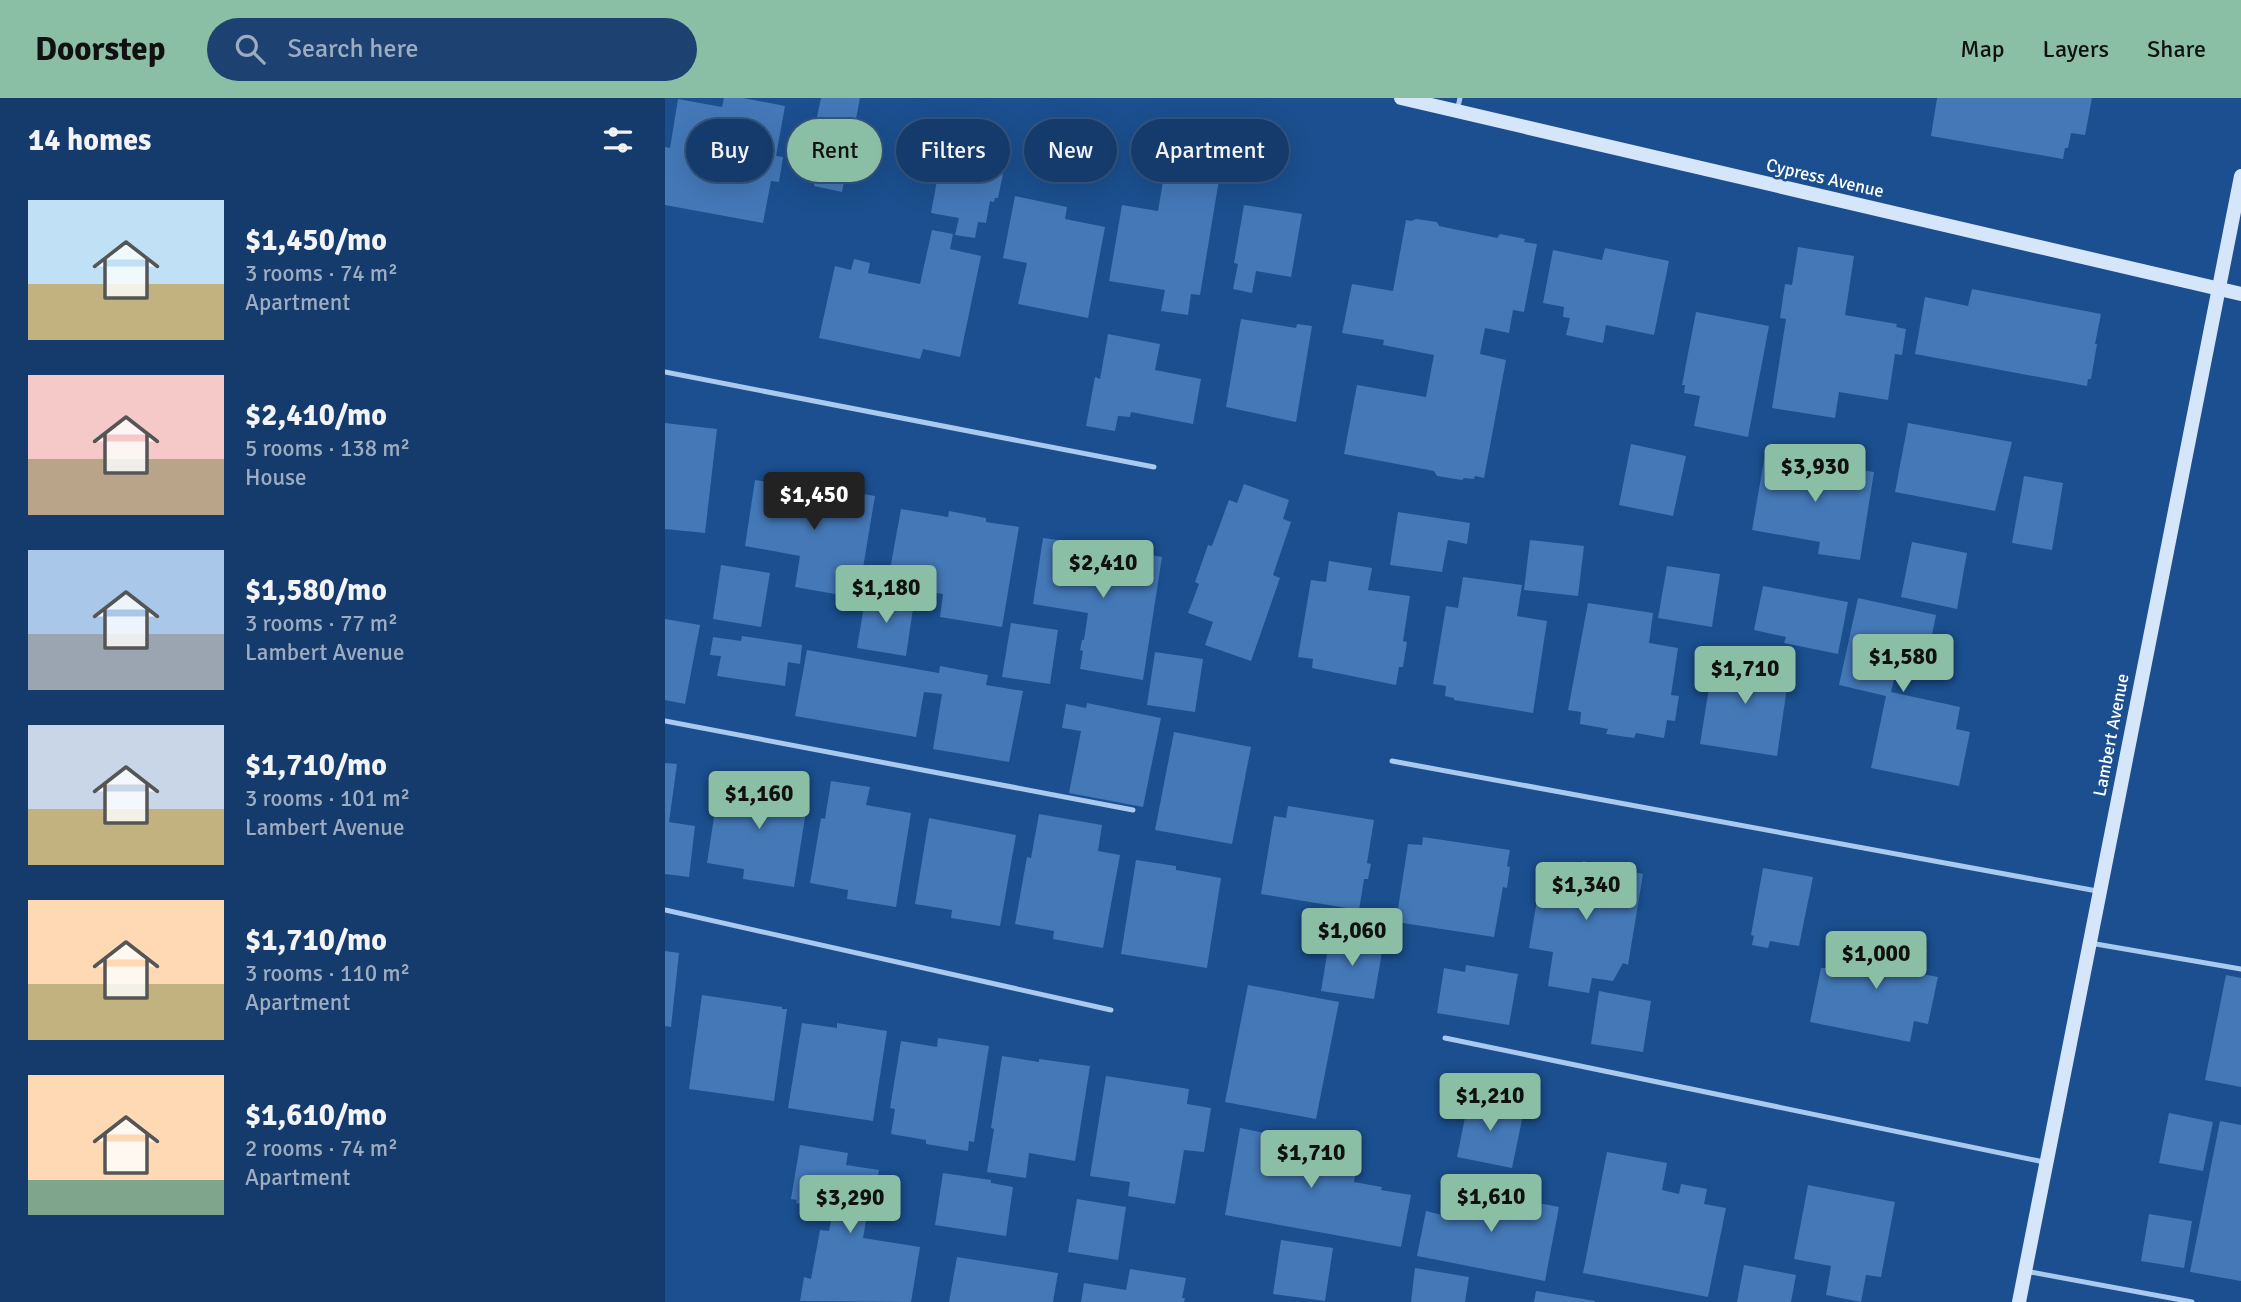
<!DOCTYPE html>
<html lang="en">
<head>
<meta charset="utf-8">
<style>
  body { margin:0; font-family:Signika,sans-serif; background:#1d4271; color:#f1f3f6; height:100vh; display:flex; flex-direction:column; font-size:26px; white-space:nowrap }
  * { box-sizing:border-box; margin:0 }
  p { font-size:23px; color:#9dadc1 }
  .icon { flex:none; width:38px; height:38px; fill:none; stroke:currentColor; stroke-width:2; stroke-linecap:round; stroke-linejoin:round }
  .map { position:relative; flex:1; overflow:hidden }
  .drawer { display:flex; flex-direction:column; background:#143b6b; width:665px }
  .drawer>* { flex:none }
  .banner { position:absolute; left:21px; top:21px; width:665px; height:63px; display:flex; gap:14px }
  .price { position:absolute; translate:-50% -60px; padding:0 16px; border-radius:7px; background:#8abfa5; color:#111; font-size:23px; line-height:46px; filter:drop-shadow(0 2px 4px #0008) }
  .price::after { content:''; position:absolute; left:50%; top:42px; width:21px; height:16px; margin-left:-10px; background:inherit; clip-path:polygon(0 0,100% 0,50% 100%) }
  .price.active { background:#222; color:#fff }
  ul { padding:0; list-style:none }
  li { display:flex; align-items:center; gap:21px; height:175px; padding:0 28px }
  li span { display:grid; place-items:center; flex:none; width:196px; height:140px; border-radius:0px; color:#555 }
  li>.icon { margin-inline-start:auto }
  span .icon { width:84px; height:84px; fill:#fffc; stroke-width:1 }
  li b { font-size:30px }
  h2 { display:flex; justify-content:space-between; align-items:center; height:84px; padding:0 28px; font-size:30px }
  .chip { padding:0 24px; border-radius:32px; background:#143b6b; box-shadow:0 7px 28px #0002,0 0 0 2px #33557e; font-size:24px; line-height:63px }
  .chip.active { background:#8abfa5; color:#111 }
  header { display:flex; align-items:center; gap:42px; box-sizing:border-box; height:98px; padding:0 35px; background:#8abfa5; color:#111 }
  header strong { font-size:33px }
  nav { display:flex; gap:38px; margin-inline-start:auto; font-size:24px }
  .search { width:490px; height:63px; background:#1d4271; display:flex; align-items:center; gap:18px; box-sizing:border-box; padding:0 24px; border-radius:38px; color:#9dadc1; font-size:26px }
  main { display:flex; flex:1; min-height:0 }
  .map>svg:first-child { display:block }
</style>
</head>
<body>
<header>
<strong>Doorstep</strong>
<div class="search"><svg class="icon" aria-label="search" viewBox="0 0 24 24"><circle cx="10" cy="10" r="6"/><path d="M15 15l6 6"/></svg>Search here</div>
<nav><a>Map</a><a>Layers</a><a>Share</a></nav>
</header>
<main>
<section class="drawer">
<h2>14 homes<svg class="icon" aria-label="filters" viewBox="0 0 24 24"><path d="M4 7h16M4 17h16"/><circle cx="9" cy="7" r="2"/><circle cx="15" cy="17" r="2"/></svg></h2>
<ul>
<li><span style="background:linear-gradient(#bfe0f5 60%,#c2b280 0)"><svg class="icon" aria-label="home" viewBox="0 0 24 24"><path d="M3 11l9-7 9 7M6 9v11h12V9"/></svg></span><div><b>$1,450/mo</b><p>3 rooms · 74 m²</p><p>Apartment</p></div></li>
<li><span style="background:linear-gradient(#f6c9c9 60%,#b9a48a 0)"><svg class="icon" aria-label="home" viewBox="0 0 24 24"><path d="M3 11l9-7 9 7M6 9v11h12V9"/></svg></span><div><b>$2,410/mo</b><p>5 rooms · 138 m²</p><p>House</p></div></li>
<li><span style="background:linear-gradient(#a9c7e8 60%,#9aa5b1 0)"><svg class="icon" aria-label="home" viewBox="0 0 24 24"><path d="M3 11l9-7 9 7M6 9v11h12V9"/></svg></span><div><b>$1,580/mo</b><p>3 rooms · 77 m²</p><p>Lambert Avenue</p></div></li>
<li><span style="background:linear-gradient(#c9d6e8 60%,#c2b280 0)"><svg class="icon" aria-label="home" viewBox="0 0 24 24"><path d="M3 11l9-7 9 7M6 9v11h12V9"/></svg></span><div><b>$1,710/mo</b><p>3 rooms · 101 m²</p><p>Lambert Avenue</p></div></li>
<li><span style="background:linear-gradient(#ffd9b3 60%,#c2b280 0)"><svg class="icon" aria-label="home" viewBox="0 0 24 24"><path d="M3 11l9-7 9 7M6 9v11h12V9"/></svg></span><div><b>$1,710/mo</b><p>3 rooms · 110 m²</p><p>Apartment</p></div></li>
<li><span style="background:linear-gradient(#ffd9b3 75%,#7fa58c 0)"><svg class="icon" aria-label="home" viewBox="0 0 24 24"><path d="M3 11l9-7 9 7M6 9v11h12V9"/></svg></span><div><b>$1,610/mo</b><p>2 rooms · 74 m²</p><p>Apartment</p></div></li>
</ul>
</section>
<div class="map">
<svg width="1576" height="1204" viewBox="0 0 1576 1204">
  <rect width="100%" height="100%" fill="#1b4f8f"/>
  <g fill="#4478b7">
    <path d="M 59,0 L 78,0 L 120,8 L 111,58 L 118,59 L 114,84 L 106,83 L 98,125 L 0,107 L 0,49 L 5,50 L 13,1 L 57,9 Z"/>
    <path d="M 156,0 L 195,0 L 177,94 L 149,88 L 160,30 L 150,28 Z"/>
    <path d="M 1272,0 L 1427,0 L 1420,37 L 1406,35 L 1403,50 L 1400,50 L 1398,61 L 1266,38 Z"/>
    <path d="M 287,23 L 313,28 L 310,44 L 334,48 L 329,75 L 338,76 L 333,100 L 330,100 L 329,104 L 325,103 L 321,125 L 313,124 L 310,140 L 290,137 L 294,120 L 266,115 L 280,39 L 283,39 Z"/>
    <path d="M 506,36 L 560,45 L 535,197 L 526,196 L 523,217 L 496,213 L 500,192 L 444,183 L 457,107 L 493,113 Z"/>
    <path d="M 350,98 L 402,109 L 400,121 L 440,129 L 423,220 L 353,206 L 362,165 L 338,160 Z"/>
    <path d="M 579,107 L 637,116 L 626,179 L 591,173 L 587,195 L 568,191 L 573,166 L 569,165 Z"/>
    <path d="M 751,121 L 772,124 L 774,128 L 832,140 L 835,136 L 860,141 L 859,144 L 872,146 L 859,214 L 848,212 L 844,235 L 820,230 L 815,256 L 841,262 L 819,380 L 810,378 L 809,381 L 799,380 L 797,382 L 772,378 L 769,373 L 679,356 L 692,287 L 761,299 L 769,257 L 718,247 L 719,242 L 677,235 L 687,186 L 728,193 L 741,122 L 746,123 Z"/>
    <path d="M 267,132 L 288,136 L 285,151 L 316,158 L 295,259 L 258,251 L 255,261 L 154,240 L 170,168 L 186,172 L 189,161 L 205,165 L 203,175 L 255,186 Z"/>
    <path d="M 1133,149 L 1189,158 L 1180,217 L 1232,226 L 1231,229 L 1241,231 L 1237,257 L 1230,256 L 1223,302 L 1174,294 L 1170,320 L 1107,310 L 1121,221 L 1115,220 L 1120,186 L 1127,187 Z"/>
    <path d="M 940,150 L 1004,163 L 989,237 L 941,227 L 938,245 L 901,237 L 905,220 L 898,219 L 899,209 L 878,205 L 888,152 L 937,162 Z"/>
    <path d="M 1307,191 L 1436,216 L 1430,246 L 1432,246 L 1426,281 L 1423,281 L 1422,288 L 1250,256 L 1260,199 L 1303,208 Z"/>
    <path d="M 1031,214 L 1104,228 L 1083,339 L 1029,328 L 1035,298 L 1019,295 L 1020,287 L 1017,287 Z"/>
    <path d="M 576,221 L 631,230 L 632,226 L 647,228 L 631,324 L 561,309 Z"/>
    <path d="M 443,236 L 495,246 L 490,272 L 536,281 L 528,326 L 466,314 L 465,319 L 453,318 L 450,333 L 421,328 L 430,279 L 435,281 Z"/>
    <path d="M 0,325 L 52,331 L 40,435 L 0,431 Z"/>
    <path d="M 1243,325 L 1347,344 L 1330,413 L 1230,394 Z"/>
    <path d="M 966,346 L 1021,358 L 1008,418 L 954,407 Z"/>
    <path d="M 1100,356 L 1209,374 L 1195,462 L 1153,456 L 1155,444 L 1087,432 Z"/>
    <path d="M 1359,378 L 1398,385 L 1387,452 L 1347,445 Z"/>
    <path d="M 90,382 L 132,389 L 132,383 L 179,391 L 178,397 L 193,399 L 193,395 L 210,398 L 193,500 L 130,489 L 135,458 L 80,448 Z"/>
    <path d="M 579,386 L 624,402 L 618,421 L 626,424 L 608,477 L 615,480 L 586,563 L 540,547 L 548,524 L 523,515 L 534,486 L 530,484 L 543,447 L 547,448 L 564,402 L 572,405 Z"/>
    <path d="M 236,411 L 283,419 L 284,413 L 321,420 L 321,424 L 354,429 L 337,529 L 275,519 L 278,496 L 264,494 L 265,484 L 224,477 Z"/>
    <path d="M 733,414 L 805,425 L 802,446 L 783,442 L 777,474 L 725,467 Z"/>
    <path d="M 378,440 L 423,446 L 424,442 L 470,449 L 469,454 L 497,459 L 478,582 L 415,571 L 418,553 L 415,552 L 417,542 L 419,542 L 423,515 L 368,506 Z"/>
    <path d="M 865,442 L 919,448 L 913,498 L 859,492 Z"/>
    <path d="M 1247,444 L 1302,455 L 1292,511 L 1236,499 Z"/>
    <path d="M 664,463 L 707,470 L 703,492 L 745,498 L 738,543 L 742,544 L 738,569 L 734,569 L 731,587 L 647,570 L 648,561 L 633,559 L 646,482 L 661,484 Z"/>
    <path d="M 56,467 L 105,475 L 96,529 L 48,521 Z"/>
    <path d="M 1002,468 L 1055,476 L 1047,529 L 993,520 Z"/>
    <path d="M 798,479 L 857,487 L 852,518 L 882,523 L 868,615 L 789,602 L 789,600 L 780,598 L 781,588 L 768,586 L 781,508 L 793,510 Z"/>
    <path d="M 1098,488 L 1183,504 L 1173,556 L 1119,545 L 1121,539 L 1089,532 Z"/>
    <path d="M 201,496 L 249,504 L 241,558 L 192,550 Z"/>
    <path d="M 1193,500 L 1271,517 L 1260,571 L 1233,566 L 1226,594 L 1295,609 L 1291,631 L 1305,634 L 1294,688 L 1206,670 L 1221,598 L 1174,587 Z"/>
    <path d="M 923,505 L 988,515 L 984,545 L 1013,550 L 1006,597 L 1014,598 L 1010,623 L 1002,622 L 999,640 L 971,635 L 969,640 L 941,636 L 943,631 L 915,626 L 916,614 L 903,612 Z"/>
    <path d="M 0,521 L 35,527 L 20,606 L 0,602 Z"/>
    <path d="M 346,525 L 393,532 L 385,586 L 337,579 Z"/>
    <path d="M 77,538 L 137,547 L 135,566 L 123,564 L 120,588 L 52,578 L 56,558 L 45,557 L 48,539 L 76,543 Z"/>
    <path d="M 142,552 L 274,575 L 275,568 L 323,577 L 321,587 L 358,593 L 344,664 L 268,651 L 277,596 L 259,594 L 251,639 L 130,618 Z"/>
    <path d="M 490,554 L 538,561 L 530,614 L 482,607 Z"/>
    <path d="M 1049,558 L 1125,569 L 1112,658 L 1035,646 Z"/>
    <path d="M 422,605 L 496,620 L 478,709 L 404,695 L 416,633 L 397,630 L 401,606 L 421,610 Z"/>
    <path d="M 509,634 L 586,649 L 567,746 L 490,732 Z"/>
    <path d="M 0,665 L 12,666 L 4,724 L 30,728 L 24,779 L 0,776 Z"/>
    <path d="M 55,680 L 144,694 L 129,789 L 78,781 L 79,771 L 42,765 Z"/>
    <path d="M 166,683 L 205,689 L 201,707 L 246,715 L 231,809 L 182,801 L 183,792 L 145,785 L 156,720 L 160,721 Z"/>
    <path d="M 623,708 L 709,722 L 702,765 L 706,766 L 703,781 L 699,781 L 694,812 L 596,796 L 609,718 L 621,720 Z"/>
    <path d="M 374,716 L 437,727 L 433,753 L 455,757 L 438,850 L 388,841 L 389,833 L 350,826 L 362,759 L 366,760 Z"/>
    <path d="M 264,720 L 351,737 L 335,828 L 286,820 L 287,812 L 250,806 Z"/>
    <path d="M 758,739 L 845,752 L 842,768 L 845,769 L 842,790 L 838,789 L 829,839 L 731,824 L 743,746 L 757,747 Z"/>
    <path d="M 471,762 L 511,768 L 511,772 L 556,780 L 542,870 L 456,856 Z"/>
    <path d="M 918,763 L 978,776 L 963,867 L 958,865 L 948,883 L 927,880 L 924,895 L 883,888 L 888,854 L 864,850 L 877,772 L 890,775 L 892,765 L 917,769 Z"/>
    <path d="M 1098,770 L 1148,779 L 1134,848 L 1105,843 L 1103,850 L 1087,847 L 1089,838 L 1086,837 Z"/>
    <path d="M 665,838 L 718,848 L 709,901 L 656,893 Z"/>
    <path d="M 1187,838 L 1262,852 L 1257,876 L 1273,879 L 1263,926 L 1249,923 L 1245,944 L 1145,924 L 1156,870 L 1161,870 L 1161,867 L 1171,868 L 1170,872 L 1180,874 Z"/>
    <path d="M 0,853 L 14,855 L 6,929 L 0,928 Z"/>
    <path d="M 801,867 L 853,876 L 844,927 L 772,915 L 779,870 L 800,874 Z"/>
    <path d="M 1561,877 L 1576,880 L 1576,989 L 1540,982 Z"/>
    <path d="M 583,887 L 674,904 L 651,1021 L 560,1004 Z"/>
    <path d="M 934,893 L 986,903 L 978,954 L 926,946 Z"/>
    <path d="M 37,897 L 117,909 L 117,911 L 122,911 L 109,1003 L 24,991 Z"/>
    <path d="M 137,925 L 172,930 L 172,925 L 222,933 L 208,1023 L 123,1010 Z"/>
    <path d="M 273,940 L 324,948 L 309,1044 L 304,1043 L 303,1053 L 261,1046 L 261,1042 L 226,1036 L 230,1011 L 225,1010 L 236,943 L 272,949 Z"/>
    <path d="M 337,958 L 374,964 L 374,961 L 425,968 L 410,1063 L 364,1055 L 361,1080 L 322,1074 L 329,1031 L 326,1030 Z"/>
    <path d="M 441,978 L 524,991 L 522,1006 L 546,1010 L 539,1054 L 519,1052 L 510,1106 L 463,1098 L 465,1084 L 425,1078 Z"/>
    <path d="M 804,1000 L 859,1012 L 847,1070 L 792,1059 Z"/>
    <path d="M 1504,1015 L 1548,1024 L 1538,1073 L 1494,1065 Z"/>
    <path d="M 1555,1023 L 1576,1027 L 1576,1183 L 1525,1174 Z"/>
    <path d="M 575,1030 L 694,1054 L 689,1084 L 717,1089 L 716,1092 L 746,1097 L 736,1149 L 560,1117 Z"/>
    <path d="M 135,1047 L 183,1055 L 181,1067 L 214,1072 L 209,1101 L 205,1100 L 198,1140 L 255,1149 L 246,1204 L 135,1203 L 139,1179 L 146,1181 L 155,1132 L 164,1133 L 168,1111 L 131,1105 L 132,1102 L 126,1101 Z"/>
    <path d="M 942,1054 L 1002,1065 L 997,1092 L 1014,1096 L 1016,1086 L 1042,1091 L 1039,1106 L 1061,1110 L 1043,1199 L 918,1175 Z"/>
    <path d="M 278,1075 L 326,1082 L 326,1085 L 348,1089 L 341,1138 L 270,1127 Z"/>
    <path d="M 1143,1087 L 1230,1104 L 1216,1179 L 1201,1177 L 1196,1204 L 1161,1197 L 1166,1168 L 1129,1161 Z"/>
    <path d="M 786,1088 L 894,1109 L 880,1183 L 752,1158 L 761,1113 L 781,1118 Z"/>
    <path d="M 412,1101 L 461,1109 L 453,1162 L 403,1154 Z"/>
    <path d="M 1484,1116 L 1527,1123 L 1519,1170 L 1476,1163 Z"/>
    <path d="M 616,1142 L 668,1150 L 660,1203 L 608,1196 Z"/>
    <path d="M 292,1159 L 393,1175 L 388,1204 L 284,1204 Z"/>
    <path d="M 1079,1167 L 1131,1177 L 1126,1204 L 1072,1204 Z"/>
    <path d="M 750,1170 L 804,1179 L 800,1204 L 746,1204 Z"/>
    <path d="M 465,1171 L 521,1180 L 517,1200 L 520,1200 L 519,1204 L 416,1204 L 419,1185 L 461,1192 Z"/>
    <path d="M 871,1193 L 930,1203 L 930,1204 L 869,1204 Z"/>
  </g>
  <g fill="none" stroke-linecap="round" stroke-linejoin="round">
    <g stroke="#a9c9ee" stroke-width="5">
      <path d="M 792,13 L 795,0"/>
      <path d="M 0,274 L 489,369"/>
      <path d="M 0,623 L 468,712"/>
      <path d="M 727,663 L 1432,793"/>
      <path d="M 0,812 L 446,912"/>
      <path d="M 1425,845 L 1576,871"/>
      <path d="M 780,940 L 1379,1064"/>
      <path d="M 1360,1173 L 1527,1204"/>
    </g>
    <g stroke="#d6e6fa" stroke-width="14">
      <path d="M 736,0 L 1576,196"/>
      <path d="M 1354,1204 L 1576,78"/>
    </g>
  </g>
  <g text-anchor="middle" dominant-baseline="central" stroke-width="5" stroke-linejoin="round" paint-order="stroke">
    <g font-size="18" fill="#fff" stroke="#1b4f8f">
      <text transform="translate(1160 80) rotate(13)">Cypress Avenue</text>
      <text transform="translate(1446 637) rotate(-79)">Lambert Avenue</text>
    </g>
  </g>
</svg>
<b class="price" style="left:1150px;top:406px">$3,930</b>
<b class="price active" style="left:149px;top:434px">$1,450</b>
<b class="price" style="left:438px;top:502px">$2,410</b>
<b class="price" style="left:221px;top:527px">$1,180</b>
<b class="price" style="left:1238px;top:596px">$1,580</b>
<b class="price" style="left:1080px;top:608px">$1,710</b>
<b class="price" style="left:94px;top:733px">$1,160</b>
<b class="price" style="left:921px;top:824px">$1,340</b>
<b class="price" style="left:687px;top:870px">$1,060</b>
<b class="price" style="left:1211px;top:893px">$1,000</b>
<b class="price" style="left:825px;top:1035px">$1,210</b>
<b class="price" style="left:646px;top:1092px">$1,710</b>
<b class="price" style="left:826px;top:1136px">$1,610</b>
<b class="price" style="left:185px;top:1137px">$3,290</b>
<div class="banner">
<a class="chip">Buy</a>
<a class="chip active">Rent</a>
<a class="chip">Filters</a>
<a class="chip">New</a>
<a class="chip">Apartment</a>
</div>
</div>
</main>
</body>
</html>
